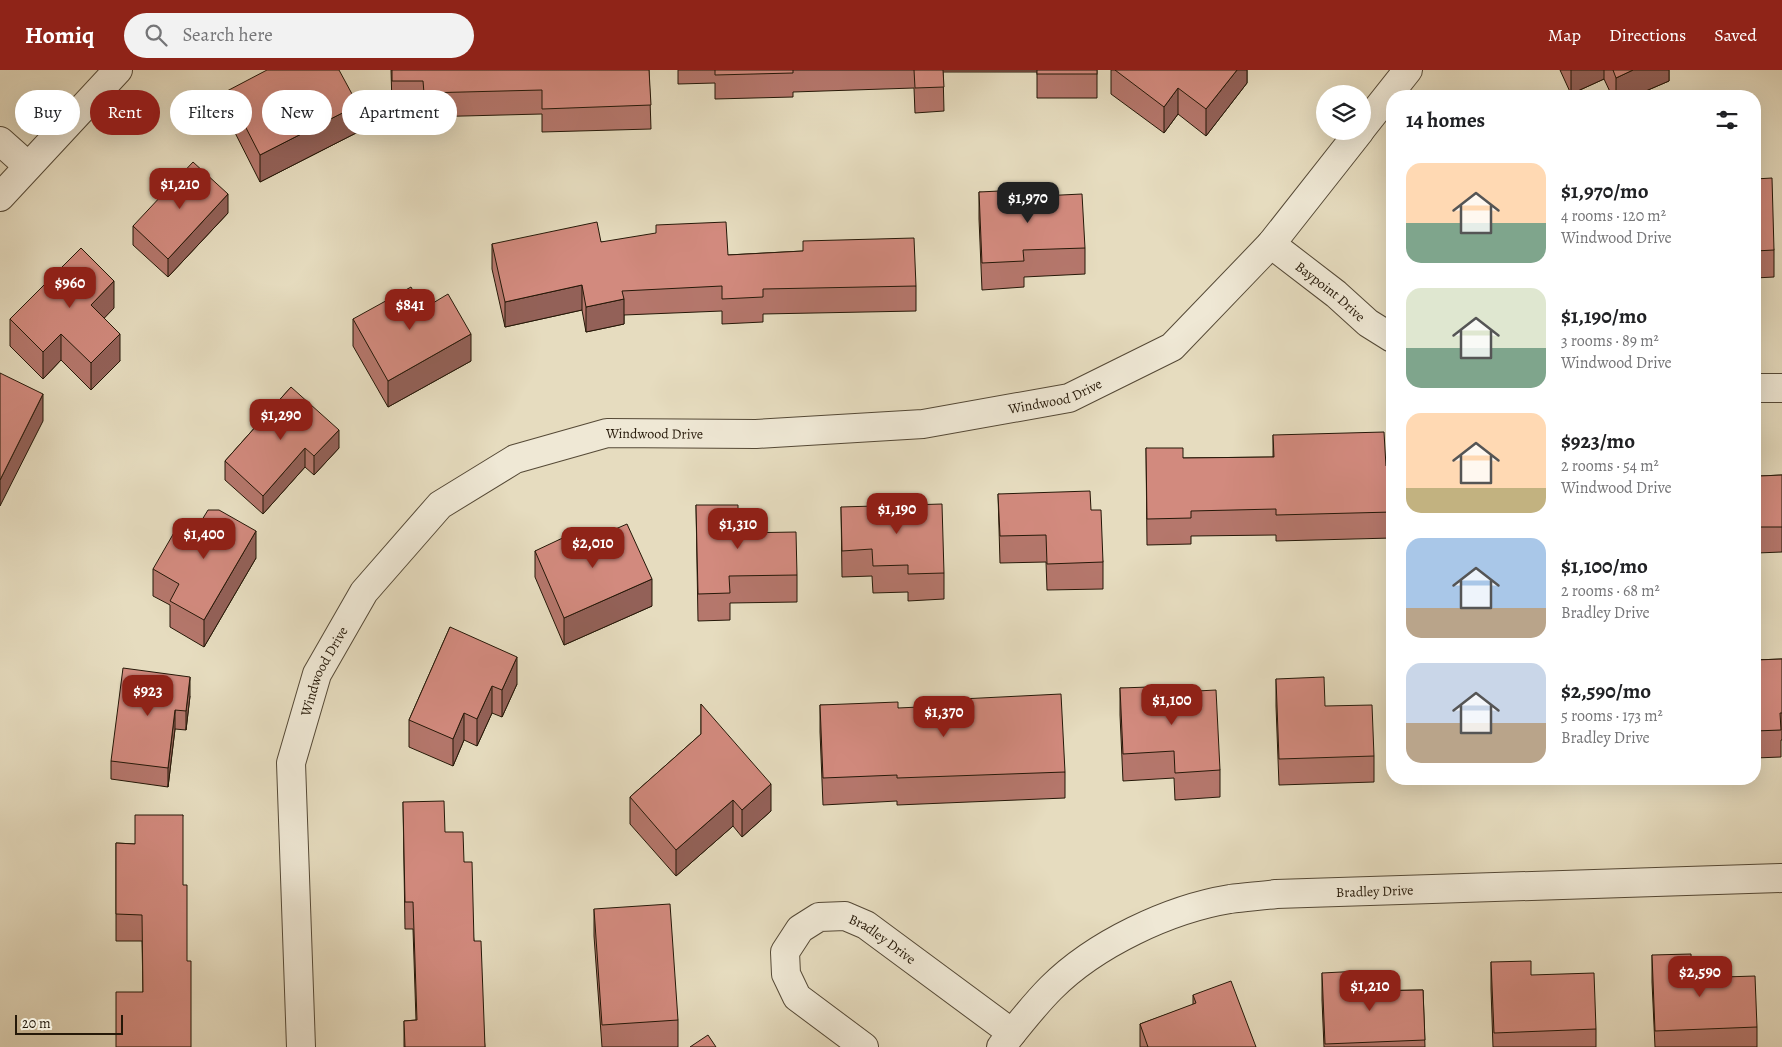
<!DOCTYPE html>
<html lang="en">
<head>
<meta charset="utf-8">
<style>
  body { margin:0; font-family:Alegreya,serif; background:#f2f2f2; color:#202124; height:100vh; display:flex; flex-direction:column; font-size:19px; white-space:nowrap }
  * { box-sizing:border-box; margin:0 }
  p { font-size:16px; color:#757577 }
  .icon { flex:none; width:28px; height:28px; fill:none; stroke:currentColor; stroke-width:2; stroke-linecap:round; stroke-linejoin:round }
  .map { position:relative; flex:1; overflow:hidden }
  .drawer { position:absolute; left:1386px; top:20px; width:375px; height:695px; display:flex; flex-direction:column; background:#fff; border-radius:20px; box-shadow:0 5px 20px #0002 }
  .drawer>* { flex:none }
  .top-card { position:absolute; left:15px; top:20px; width:475px; height:45px; display:flex; gap:10px }
  .fabs { position:absolute; left:1316px; top:15px; display:grid; gap:10px }
  .fabs a { display:grid; place-items:center; width:55px; height:55px; border-radius:50%; background:#fff; box-shadow:0 5px 20px #0002; font-size:25px }
  .scale { position:absolute; left:15px; bottom:12px; width:108px; box-sizing:border-box; padding-left:5px; border:2px solid #251808; border-top:0; font-size:14px; line-height:18px; white-space:nowrap; color:#251808; -webkit-text-stroke:4px #efe8d5; paint-order:stroke }
  .price { position:absolute; translate:-50% -42px; padding:0 11px; border-radius:10px; background:#8f2418; color:#fff; font-size:16px; line-height:32px; filter:drop-shadow(0 1px 2px #0008) }
  .price::after { content:''; position:absolute; left:50%; top:30px; width:15px; height:11px; margin-left:-8px; background:inherit; clip-path:polygon(0 0,100% 0,50% 100%) }
  .price.active { background:#222; color:#fff }
  ul { padding:0; list-style:none }
  li { display:flex; align-items:center; gap:15px; height:125px; padding:0 20px }
  li span { display:grid; place-items:center; flex:none; width:140px; height:100px; border-radius:15px; color:#555 }
  li>.icon { margin-inline-start:auto }
  span .icon { width:60px; height:60px; fill:#fffc; stroke-width:1 }
  li b { font-size:21px }
  h2 { display:flex; justify-content:space-between; align-items:center; height:60px; padding:0 20px; font-size:21px }
  .tag { padding:0 18px; border-radius:22px; background:#fff; box-shadow:0 5px 20px #0002; font-size:18px; line-height:45px }
  .tag.active { background:#8f2418; color:#fff }
  header { display:flex; align-items:center; gap:30px; box-sizing:border-box; height:70px; padding:0 25px; background:#8f2418; color:#fff }
  header strong { font-size:24px }
  nav { display:flex; gap:28px; margin-inline-start:auto; font-size:18px }
  .search { width:350px; height:45px; background:#f2f2f2; display:flex; align-items:center; gap:12px; box-sizing:border-box; padding:0 18px; border-radius:28px; color:#757577; font-size:19px }
  .map>svg:first-child { display:block }
</style>
</head>
<body>
<header>
<strong>Homiq</strong>
<div class="search"><svg class="icon" aria-label="search" viewBox="0 0 24 24"><circle cx="10" cy="10" r="6"/><path d="M15 15l6 6"/></svg>Search here</div>
<nav><a>Map</a><a>Directions</a><a>Saved</a></nav>
</header>
<div class="map">
<svg width="1782" height="977" viewBox="0 0 1782 977">
  <rect width="100%" height="100%" fill="#e6dcbf"/>
  <filter id="stains"><feTurbulence type="fractalNoise" baseFrequency=".004" numOctaves="4"/><feColorMatrix values="0 0 0 0 .2 0 0 0 0 .09 0 0 0 0 .02 0 0 0 .5 -.17"/></filter>
  <radialGradient id="worn" r=".72"><stop offset=".6" stop-color="#630" stop-opacity="0"/><stop offset="1" stop-color="#630" stop-opacity=".3"/></radialGradient>
  <g fill="none" stroke-linecap="round" stroke-linejoin="round">
    <defs>
      <g id="minor">
        <path d="M 1362,58 L 1408,0"/>
        <path d="M 0,71 L 28,96"/>
        <path d="M 0,127 L 118,0"/>
        <path id="s1" d="M 1271,174 L 1336,224 L 1368,253 L 1392,268"/>
        <path d="M 1755,318 L 1782,318"/>
        <path id="s2" d="M 301,977 L 291,693 L 317,604 L 364,522 L 440,435 L 515,389 L 607,363 L 756,364 L 923,354 L 1069,328 L 1172,277 L 1271,174 L 1360,61"/>
        <path id="s3" d="M 864,977 L 797,927 L 786,904 L 785,882 L 800,859 L 819,847 L 845,846 L 866,855 L 1012,963"/>
        <path id="s4" d="M 1001,977 C 1017,957 1033,936 1051,918 C 1095,874 1169,839 1230,829 C 1245,827 1260,826 1276,824 L 1782,808"/>
      </g>
    </defs>
    <use href="#minor" stroke="#554936" stroke-width="30"/>
    <use href="#minor" stroke="#efe8d5" stroke-width="28"/>
  </g>
  <g fill="#b5776c" stroke="#251808">
    <path d="M 391,0 L 649,0 L 651,59 L 542,62 L 542,44 L 424,47 L 423,34 L 392,35 Z"/>
    <path d="M 678,0 L 1097,0 L 1097,28 L 1037,28 L 1037,2 L 943,2 L 944,41 L 915,43 L 914,18 L 793,22 L 793,27 L 715,29 L 715,13 L 678,14 Z"/>
    <path d="M 1111,0 L 1247,0 L 1247,13 L 1206,66 L 1178,44 L 1164,63 L 1111,24 Z"/>
    <path d="M 1560,0 L 1669,0 L 1669,11 L 1634,26 L 1612,26 L 1604,9 L 1571,24 Z"/>
    <path d="M 227,21 L 358,62 L 260,112 L 227,47 Z"/>
    <path d="M 1755,109 L 1774,180 L 1774,207 L 1755,208 Z"/>
    <path d="M 979,122 L 1020,127 L 1085,178 L 1085,204 L 1024,207 L 1024,217 L 982,220 L 979,149 Z"/>
    <path d="M 228,143 L 168,207 L 133,175 L 133,156 Z"/>
    <path d="M 601,172 L 728,185 L 803,181 L 916,216 L 916,241 L 763,244 L 763,252 L 722,254 L 722,241 L 624,245 L 624,254 L 586,262 L 582,240 L 505,257 L 492,199 L 492,174 Z"/>
    <path d="M 114,238 L 104,248 L 120,291 L 91,320 L 61,290 L 43,309 L 10,276 L 10,249 Z"/>
    <path d="M 423,239 L 471,291 L 388,337 L 353,276 L 353,249 Z"/>
    <path d="M 291,317 L 339,378 L 314,405 L 305,397 L 263,444 L 225,410 L 225,391 Z"/>
    <path d="M 1273,365 L 1386,396 L 1392,396 L 1392,468 L 1276,471 L 1276,465 L 1191,466 L 1191,474 L 1147,475 L 1146,378 L 1183,388 L 1273,387 Z"/>
    <path d="M 1755,395 L 1760,406 L 1782,405 L 1782,482 L 1757,483 L 1757,474 L 1755,474 Z"/>
    <path d="M 998,424 L 1091,440 L 1103,492 L 1103,519 L 1047,520 L 1046,492 L 1000,493 Z"/>
    <path d="M 696,435 L 738,463 L 797,505 L 797,532 L 730,533 L 730,550 L 698,551 Z"/>
    <path d="M 841,437 L 944,503 L 944,529 L 908,531 L 908,522 L 873,523 L 872,506 L 842,507 Z"/>
    <path d="M 194,463 L 256,488 L 204,577 L 170,557 L 170,535 L 153,526 L 153,499 Z"/>
    <path d="M 574,477 L 652,536 L 564,575 L 535,507 L 535,481 Z"/>
    <path d="M 450,557 L 517,614 L 502,647 L 492,643 L 477,676 L 464,670 L 453,696 L 409,677 L 409,650 Z"/>
    <path d="M 1782,589 L 1782,670 L 1781,670 L 1781,687 L 1755,688 L 1755,590 Z"/>
    <path d="M 1276,609 L 1325,636 L 1374,686 L 1374,712 L 1279,715 L 1276,636 Z"/>
    <path d="M 1120,618 L 1178,622 L 1220,700 L 1220,727 L 1175,730 L 1174,708 L 1123,711 L 1120,645 Z"/>
    <path d="M 190,626 L 186,660 L 175,659 L 168,717 L 111,709 L 111,691 Z"/>
    <path d="M 701,634 L 771,741 L 742,767 L 733,756 L 676,806 L 630,754 L 630,727 L 701,664 Z"/>
    <path d="M 820,635 L 898,638 L 1065,702 L 1065,728 L 897,735 L 897,731 L 823,735 L 820,662 Z"/>
    <path d="M 403,732 L 445,762 L 464,792 L 474,871 L 485,977 L 404,977 L 404,951 L 416,950 L 413,859 L 405,859 Z"/>
    <path d="M 183,745 L 143,922 L 142,871 L 116,871 L 116,773 L 135,774 Z"/>
    <path d="M 594,839 L 678,950 L 678,977 L 602,977 L 594,866 Z"/>
    <path d="M 1652,885 L 1692,908 L 1757,957 L 1757,977 L 1655,977 L 1652,912 Z"/>
    <path d="M 1491,892 L 1531,905 L 1596,959 L 1596,977 L 1493,977 L 1491,919 Z"/>
    <path d="M 1322,903 L 1362,921 L 1423,920 L 1425,977 L 1324,977 L 1322,930 Z"/>
    <path d="M 1193,925 L 1256,977 L 1140,977 L 1140,954 L 1193,935 Z"/>
  </g>
  <g fill="#936158" stroke="#251808">
    <path d="M 1237,0 L 1247,0 L 1247,13 L 1206,66 L 1206,39 Z"/>
    <path d="M 1571,0 L 1604,0 L 1604,9 L 1571,24 Z"/>
    <path d="M 1633,0 L 1669,0 L 1669,11 L 1634,26 L 1616,26 L 1616,8 Z"/>
    <path d="M 1178,18 L 1178,44 L 1164,63 L 1164,37 Z"/>
    <path d="M 358,35 L 358,62 L 260,112 L 260,85 Z"/>
    <path d="M 228,124 L 228,143 L 168,207 L 168,189 Z"/>
    <path d="M 114,211 L 114,238 L 91,262 L 91,235 Z"/>
    <path d="M 582,215 L 582,240 L 505,257 L 505,232 Z"/>
    <path d="M 624,229 L 624,254 L 586,262 L 586,237 Z"/>
    <path d="M 61,264 L 61,290 L 43,309 L 43,282 Z"/>
    <path d="M 120,264 L 120,291 L 91,320 L 91,293 Z"/>
    <path d="M 471,264 L 471,291 L 388,337 L 388,311 Z"/>
    <path d="M 43,324 L 43,351 L 0,436 L 0,410 Z"/>
    <path d="M 339,360 L 339,378 L 314,405 L 314,386 Z"/>
    <path d="M 305,378 L 305,397 L 263,444 L 263,426 Z"/>
    <path d="M 256,461 L 256,488 L 204,577 L 204,550 Z"/>
    <path d="M 652,509 L 652,536 L 564,575 L 564,548 Z"/>
    <path d="M 517,587 L 517,614 L 502,647 L 502,620 Z"/>
    <path d="M 190,607 L 190,626 L 186,660 L 186,641 Z"/>
    <path d="M 492,616 L 492,643 L 477,676 L 477,649 Z"/>
    <path d="M 175,640 L 175,659 L 168,717 L 168,698 Z"/>
    <path d="M 464,643 L 464,670 L 453,696 L 453,669 Z"/>
    <path d="M 771,714 L 771,741 L 742,767 L 742,740 Z"/>
    <path d="M 733,730 L 733,756 L 676,806 L 676,780 Z"/>
  </g>
  <g fill="#d28a7e" stroke="#251808">
    <path d="M 267,0 L 339,0 L 358,35 L 260,85 L 227,21 Z"/>
    <path d="M 392,0 L 649,0 L 651,35 L 542,39 L 542,20 L 424,23 L 423,11 L 392,11 Z"/>
    <path d="M 715,0 L 793,0 L 793,3 L 715,5 Z"/>
    <path d="M 914,0 L 943,0 L 944,17 L 915,18 Z"/>
    <rect x="1037" y="0" width="60" height="4"/>
    <path d="M 1115,0 L 1237,0 L 1206,39 L 1178,18 L 1164,37 Z"/>
    <path d="M 1613,0 L 1633,0 L 1616,8 Z"/>
    <path d="M 193,92 L 228,124 L 168,189 L 133,156 Z"/>
    <path d="M 1772,108 L 1774,180 L 1755,181 L 1755,109 Z"/>
    <path d="M 1020,120 L 1020,127 L 1082,124 L 1085,178 L 1023,180 L 1024,191 L 982,193 L 979,122 Z"/>
    <path d="M 597,152 L 601,172 L 656,163 L 656,155 L 726,152 L 728,185 L 803,181 L 803,171 L 914,168 L 916,216 L 763,219 L 763,227 L 722,229 L 722,216 L 622,221 L 624,229 L 586,237 L 582,215 L 505,232 L 492,174 Z"/>
    <path d="M 81,178 L 114,211 L 91,235 L 120,264 L 91,293 L 61,264 L 43,282 L 10,249 Z"/>
    <path d="M 411,217 L 423,239 L 448,224 L 471,264 L 388,311 L 353,249 Z"/>
    <path d="M 0,303 L 43,324 L 0,410 Z"/>
    <path d="M 291,317 L 339,360 L 314,386 L 305,378 L 263,426 L 225,391 Z"/>
    <path d="M 1384,362 L 1386,396 L 1392,396 L 1392,442 L 1276,445 L 1276,439 L 1191,441 L 1191,448 L 1147,449 L 1146,378 L 1183,378 L 1183,388 L 1274,387 L 1273,365 Z"/>
    <path d="M 1759,394 L 1760,406 L 1782,405 L 1782,457 L 1757,457 L 1757,448 L 1755,449 L 1755,395 Z"/>
    <path d="M 1090,421 L 1091,440 L 1101,440 L 1103,492 L 1047,494 L 1046,465 L 1000,466 L 998,424 Z"/>
    <path d="M 942,434 L 944,503 L 908,504 L 908,495 L 873,496 L 872,479 L 842,481 L 841,437 Z"/>
    <path d="M 696,435 L 738,435 L 738,463 L 796,462 L 797,505 L 729,506 L 730,523 L 698,524 Z"/>
    <path d="M 208,440 L 219,440 L 256,461 L 204,550 L 170,531 L 179,514 L 153,499 L 179,454 L 194,463 Z"/>
    <path d="M 627,454 L 652,509 L 564,548 L 535,481 L 569,465 L 574,477 Z"/>
    <path d="M 450,557 L 517,587 L 502,620 L 492,616 L 477,649 L 464,643 L 453,669 L 409,650 Z"/>
    <path d="M 1782,589 L 1782,643 L 1780,643 L 1781,660 L 1755,661 L 1755,590 Z"/>
    <path d="M 123,598 L 190,607 L 186,641 L 175,640 L 168,698 L 111,691 Z"/>
    <path d="M 1324,607 L 1325,636 L 1372,635 L 1374,686 L 1279,689 L 1276,609 Z"/>
    <path d="M 1178,616 L 1178,622 L 1216,620 L 1220,700 L 1175,703 L 1174,681 L 1123,684 L 1120,618 Z"/>
    <path d="M 1061,624 L 1065,702 L 897,708 L 897,705 L 823,708 L 820,635 L 898,632 L 898,638 L 961,635 L 961,629 Z"/>
    <path d="M 701,634 L 771,714 L 742,740 L 733,730 L 676,780 L 630,727 L 701,664 Z"/>
    <path d="M 444,731 L 445,762 L 463,762 L 464,792 L 472,792 L 474,871 L 481,871 L 485,977 L 405,977 L 404,951 L 417,950 L 413,832 L 405,832 L 403,732 Z"/>
    <path d="M 135,745 L 183,745 L 183,815 L 187,815 L 187,891 L 191,891 L 191,977 L 116,977 L 116,922 L 143,922 L 142,845 L 116,844 L 116,773 L 135,774 Z"/>
    <path d="M 670,834 L 678,950 L 602,955 L 594,839 Z"/>
    <path d="M 1691,884 L 1692,908 L 1755,906 L 1757,957 L 1655,961 L 1652,885 Z"/>
    <path d="M 1531,891 L 1531,905 L 1594,903 L 1596,959 L 1494,963 L 1491,892 Z"/>
    <path d="M 1361,901 L 1362,921 L 1423,920 L 1425,970 L 1325,974 L 1322,903 Z"/>
    <path d="M 1231,911 L 1256,977 L 1148,977 L 1140,954 L 1196,933 L 1193,925 Z"/>
    <path d="M 708,965 L 716,977 L 690,977 Z"/>
  </g>
  <g text-anchor="middle" dominant-baseline="central" stroke-width="4.5" stroke-linejoin="round" paint-order="stroke">
    <g font-size="14" fill="#251808" stroke="#efe8d5">
      <text stroke="none"><textPath href="#s1" startOffset="76">Baypoint Drive</textPath></text>
      <text stroke="none"><textPath href="#s2" startOffset="1222">Windwood Drive</textPath></text>
      <text stroke="none"><textPath href="#s2" startOffset="818">Windwood Drive</textPath></text>
      <text stroke="none"><textPath href="#s2" startOffset="382">Windwood Drive</textPath></text>
      <text stroke="none"><textPath href="#s4" startOffset="425">Bradley Drive</textPath></text>
      <text stroke="none"><textPath href="#s3" startOffset="251">Bradley Drive</textPath></text>
    </g>
  </g>
  <rect width="100%" height="100%" filter="url(#stains)"/>
  <rect width="100%" height="100%" fill="url(#worn)"/>
</svg>
<div class="fabs">
<a><svg class="icon" aria-label="layers" viewBox="0 0 24 24"><path d="M12 4l9 5-9 5-9-5zM3 14l9 5 9-5"/></svg></a>
</div>
<div class="scale">20 m</div>
<b class="price" style="left:180px;top:140px">$1,210</b>
<b class="price active" style="left:1028px;top:154px">$1,970</b>
<b class="price" style="left:70px;top:239px">$960</b>
<b class="price" style="left:410px;top:261px">$841</b>
<b class="price" style="left:281px;top:371px">$1,290</b>
<b class="price" style="left:897px;top:465px">$1,190</b>
<b class="price" style="left:738px;top:480px">$1,310</b>
<b class="price" style="left:204px;top:490px">$1,400</b>
<b class="price" style="left:593px;top:499px">$2,010</b>
<b class="price" style="left:148px;top:647px">$923</b>
<b class="price" style="left:1172px;top:656px">$1,100</b>
<b class="price" style="left:944px;top:668px">$1,370</b>
<b class="price" style="left:1700px;top:928px">$2,590</b>
<b class="price" style="left:1370px;top:942px">$1,210</b>
<div class="top-card">
<a class="tag">Buy</a>
<a class="tag active">Rent</a>
<a class="tag">Filters</a>
<a class="tag">New</a>
<a class="tag">Apartment</a>
</div>
<section class="drawer">
<h2>14 homes<svg class="icon" aria-label="filters" viewBox="0 0 24 24"><path d="M4 7h16M4 17h16"/><circle cx="9" cy="7" r="2"/><circle cx="15" cy="17" r="2"/></svg></h2>
<ul>
<li><span style="background:linear-gradient(#ffd9b3 60%,#7fa58c 0)"><svg class="icon" aria-label="home" viewBox="0 0 24 24"><path d="M3 11l9-7 9 7M6 9v11h12V9"/></svg></span><div><b>$1,970/mo</b><p>4 rooms · 120 m²</p><p>Windwood Drive</p></div></li>
<li><span style="background:linear-gradient(#dfe7d0 60%,#7fa58c 0)"><svg class="icon" aria-label="home" viewBox="0 0 24 24"><path d="M3 11l9-7 9 7M6 9v11h12V9"/></svg></span><div><b>$1,190/mo</b><p>3 rooms · 89 m²</p><p>Windwood Drive</p></div></li>
<li><span style="background:linear-gradient(#ffd9b3 75%,#c2b280 0)"><svg class="icon" aria-label="home" viewBox="0 0 24 24"><path d="M3 11l9-7 9 7M6 9v11h12V9"/></svg></span><div><b>$923/mo</b><p>2 rooms · 54 m²</p><p>Windwood Drive</p></div></li>
<li><span style="background:linear-gradient(#a9c7e8 70%,#b9a48a 0)"><svg class="icon" aria-label="home" viewBox="0 0 24 24"><path d="M3 11l9-7 9 7M6 9v11h12V9"/></svg></span><div><b>$1,100/mo</b><p>2 rooms · 68 m²</p><p>Bradley Drive</p></div></li>
<li><span style="background:linear-gradient(#c9d6e8 60%,#b9a48a 0)"><svg class="icon" aria-label="home" viewBox="0 0 24 24"><path d="M3 11l9-7 9 7M6 9v11h12V9"/></svg></span><div><b>$2,590/mo</b><p>5 rooms · 173 m²</p><p>Bradley Drive</p></div></li>
</ul>
</section>
</div>
</body>
</html>
